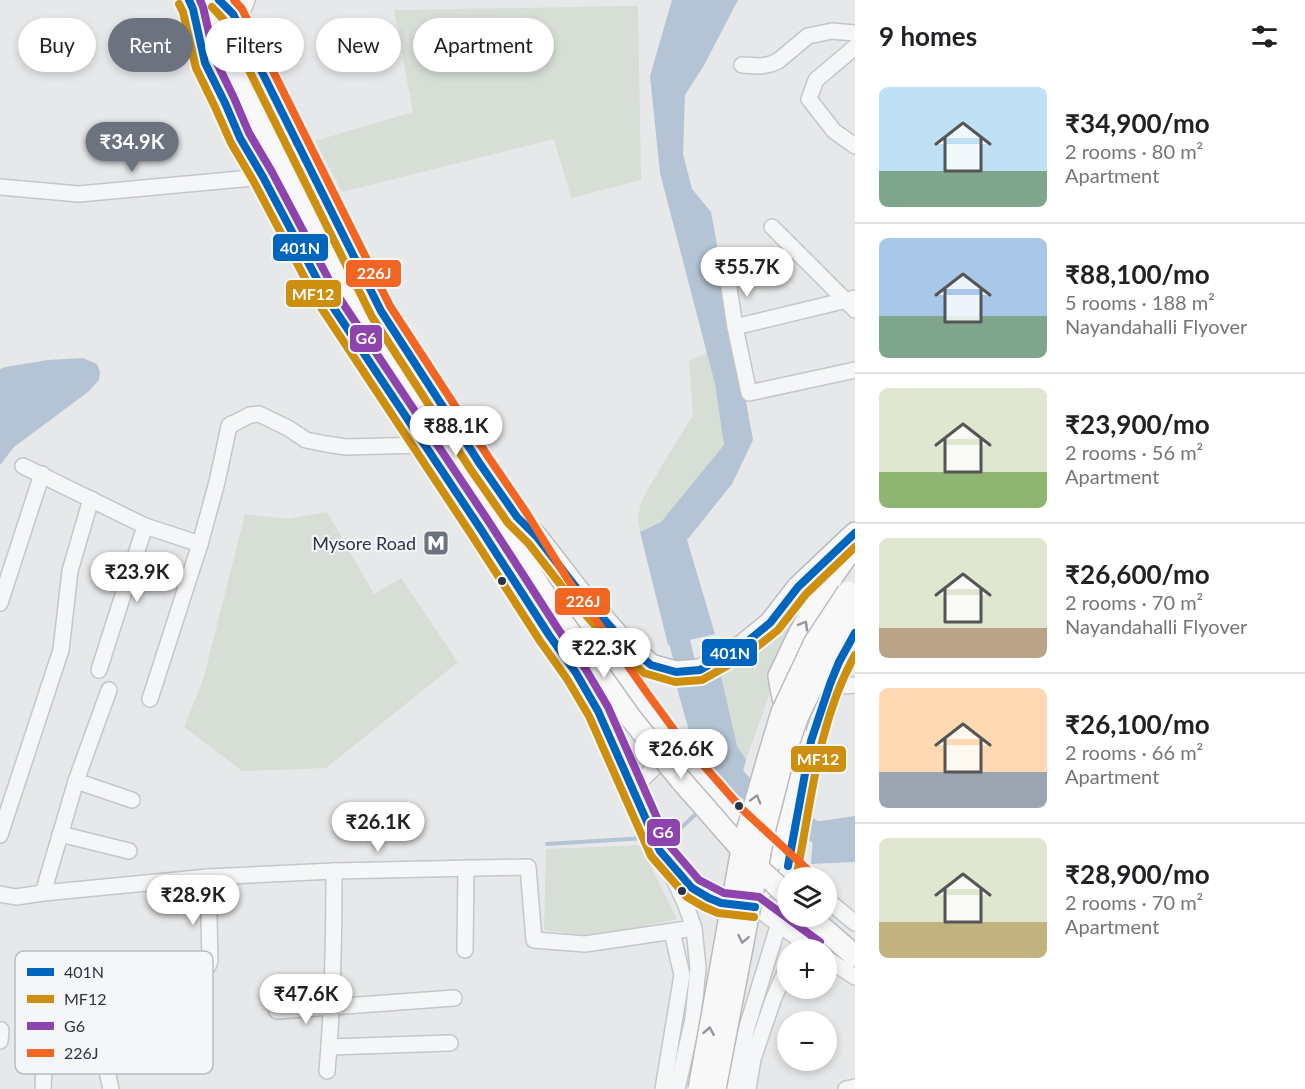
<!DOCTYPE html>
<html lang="en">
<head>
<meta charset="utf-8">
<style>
  body { margin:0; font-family:Lato,sans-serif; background:#f2f2f2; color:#202124; height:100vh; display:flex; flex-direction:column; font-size:22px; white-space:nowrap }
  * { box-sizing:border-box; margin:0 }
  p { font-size:20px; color:#757577 }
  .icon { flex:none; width:33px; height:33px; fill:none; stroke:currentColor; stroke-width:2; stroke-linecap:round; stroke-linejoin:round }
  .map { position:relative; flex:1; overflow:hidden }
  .details { display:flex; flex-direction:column; background:#fff; width:450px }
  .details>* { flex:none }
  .top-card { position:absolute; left:18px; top:18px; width:570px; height:54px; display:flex; gap:12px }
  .tools { position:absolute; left:777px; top:867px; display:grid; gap:12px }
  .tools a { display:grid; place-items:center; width:60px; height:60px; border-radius:50%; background:#fff; box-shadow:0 3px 9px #0003; font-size:30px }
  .price { position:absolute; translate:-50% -51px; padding:0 14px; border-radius:21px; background:#fff; color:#222; font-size:20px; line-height:39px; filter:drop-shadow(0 2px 3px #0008) }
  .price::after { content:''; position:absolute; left:50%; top:36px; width:18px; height:14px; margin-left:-9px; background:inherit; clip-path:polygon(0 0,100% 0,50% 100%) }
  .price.on { background:#6c737f; color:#fff }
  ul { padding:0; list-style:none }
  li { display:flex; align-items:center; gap:18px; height:150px; padding:0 24px }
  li+li { border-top:2px solid #e0e0e0 }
  li span { display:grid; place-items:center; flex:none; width:168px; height:120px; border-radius:9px; color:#555 }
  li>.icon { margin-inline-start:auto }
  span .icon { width:72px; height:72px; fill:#fffc; stroke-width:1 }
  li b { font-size:26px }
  h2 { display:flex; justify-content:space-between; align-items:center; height:72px; padding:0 24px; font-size:26px }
  .chip { padding:0 21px; border-radius:27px; background:#fff; box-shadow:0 3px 9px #0003; font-size:21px; line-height:54px }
  .chip.on { background:#6c737f; color:#fff }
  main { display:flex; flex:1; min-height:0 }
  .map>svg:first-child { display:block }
</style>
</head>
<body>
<main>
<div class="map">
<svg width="855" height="1089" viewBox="0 0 855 1089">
  <rect width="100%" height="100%" fill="#e6e8ea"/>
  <g fill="#d6ded6">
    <path d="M 638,6 L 641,180 L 571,198 L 554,139 L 342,192 L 315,141 L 413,112 L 394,10 Z"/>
    <path d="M 708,352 L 715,384 L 724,445 L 661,522 L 640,532 L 638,520 L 640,505 L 649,487 L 693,415 L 689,361 Z"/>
    <path d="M 327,512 L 374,594 L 401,578 L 458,662 L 326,768 L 242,771 L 184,727 L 203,680 L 245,514 L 287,519 Z"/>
    <path d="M 808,601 L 782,659 L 746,760 L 737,746 L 721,676 Z"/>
    <path d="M 640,845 L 677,919 L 594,937 L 544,930 L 546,849 Z"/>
  </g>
  <g fill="#b4c4d5">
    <path d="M 672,0 L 738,0 L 703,67 L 685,95 L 683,154 L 692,189 L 711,212 L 753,440 L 732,484 L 687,540 L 715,634 L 668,645 L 640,532 L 661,522 L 724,445 L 715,384 L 660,173 L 650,76 Z"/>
    <path d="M 83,358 L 97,364 L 100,372 L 99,380 L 88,392 L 14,447 L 0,465 L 0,369 L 6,367 L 48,360 Z"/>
    <path d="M 721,676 L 737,746 L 746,760 L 734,807 L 699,766 L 677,688 C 694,688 707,685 721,676 Z"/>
    <path d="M 855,816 L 855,862 L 811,864 L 814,822 Z"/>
  </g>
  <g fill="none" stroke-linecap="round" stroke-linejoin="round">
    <g stroke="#b4c4d5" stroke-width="4">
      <path d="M 658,834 L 682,827 L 698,812"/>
      <path d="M 547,844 L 645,838 L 651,836"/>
    </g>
    <g stroke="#b4c4d5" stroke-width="21">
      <path d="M 673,615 L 698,716"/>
      <path d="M 720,761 L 744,787 L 825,838 L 855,831"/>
    </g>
    <defs>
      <g id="minor">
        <path d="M 219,0 L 233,14 L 381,311 L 522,526"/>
        <path d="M 238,23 L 247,0"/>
        <path d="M 196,24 L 205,63 L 225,103 L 240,138 L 263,177 L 327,298 L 480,528 L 549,635 L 576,673 L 598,711 L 632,789 L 685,903 L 694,928 L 698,968 L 693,1019 L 677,1089"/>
        <path d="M 855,47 L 816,80 L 809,99 L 834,131 L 855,146"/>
        <path d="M 742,65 L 761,66 L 771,64 L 778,61 L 808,36 L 832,31 L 855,33"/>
        <path d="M 0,187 L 79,194 L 263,177"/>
        <path d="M 772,227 L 855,310"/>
        <path d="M 727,274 L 735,327 L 749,393 L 855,370"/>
        <path d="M 735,327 L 855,298"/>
        <path d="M 229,426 L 250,415 L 259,414 L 288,428 L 306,440 L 326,444 L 346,447 L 424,445"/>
        <path d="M 23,466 L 145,526 L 200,544"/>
        <path d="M 540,554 L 561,589 L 638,699 L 675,749 L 712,790 L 734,816 L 773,853 L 801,878"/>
        <path d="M 0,603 L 42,474"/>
        <path d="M 99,670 L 145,526"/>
        <path d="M 823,681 C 834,685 843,687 855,685"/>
        <path d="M 150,699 L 200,544 L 217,482 L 229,426 L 231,424"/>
        <path d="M 76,781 L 132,800"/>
        <path d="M 632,789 L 671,752"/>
        <path d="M 60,834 L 129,851"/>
        <path d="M 0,835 L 61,650 L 70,571 L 91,499"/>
        <path d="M 672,865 L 692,888 L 709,898 L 721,903 L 755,907 L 814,950"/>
        <path d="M 43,893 L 76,781 L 109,690"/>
        <path d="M 0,894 L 16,897 L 43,893 L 208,877 L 334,871 L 528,867 L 534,940 L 585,944 L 694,928"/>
        <path d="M 826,899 L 855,923"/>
        <path d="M 465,950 L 466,868"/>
        <path d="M 826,958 L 855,977"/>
        <path d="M 168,965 L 205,968 L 208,966 L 210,961 L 208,877"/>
        <path d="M 277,1011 L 454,998"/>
        <path d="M 100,1040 L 111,1089"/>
        <path d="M 0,1041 L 1,1030"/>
        <path d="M 329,1047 L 450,1043"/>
        <path d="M 327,1071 C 333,1004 334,938 334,871"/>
        <path d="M 43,1089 L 46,1017"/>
        <path d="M 663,1089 L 682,975 L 672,932"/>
        <path d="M 733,1089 L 747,1027 L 779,923 L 784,883 L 793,844 L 811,741 L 830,684 L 839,662 L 855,633"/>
        <path d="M 748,1089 L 753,1059 L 773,1000 L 787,968"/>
        <path d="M 846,1089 L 855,1087"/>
      </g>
      <g id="highway">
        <path d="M 189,0 L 285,174 L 328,261"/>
        <path d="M 213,0 L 223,25 L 295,163"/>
        <path d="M 517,517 L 537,537 L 578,590 L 624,642 L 651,665 L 676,672 L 700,670 L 743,645 L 770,623 L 798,587 L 855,533"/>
        <path d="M 761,891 L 788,800 L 796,752 L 796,734 L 793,719 L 783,698 L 779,676 L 799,634 L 834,574 L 851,550"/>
        <path d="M 809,916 L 855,956"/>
      </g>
    </defs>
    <use href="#minor" stroke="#c4c6c8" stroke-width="18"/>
    <use href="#highway" stroke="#b8bbbf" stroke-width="24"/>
    <use href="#minor" stroke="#f5f6f7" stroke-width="15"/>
    <use href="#highway" stroke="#f8f8f8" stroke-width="21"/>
    <defs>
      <g id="highway-bridge">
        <path d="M 328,261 L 380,346 L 498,522 L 559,617 L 630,717 L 680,779 L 758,868 L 788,896"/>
        <path d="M 699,1089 L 742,849 L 769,755 L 782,712 L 815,642 L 848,592"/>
        <path d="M 715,1089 L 764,832 L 782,762 L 797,718 L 831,647 L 855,608"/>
      </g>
    </defs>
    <use href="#highway-bridge" stroke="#b8bbbf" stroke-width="24" stroke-linecap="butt"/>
    <use href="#highway-bridge" stroke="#f8f8f8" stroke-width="21"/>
    <defs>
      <g id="bus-1">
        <path d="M 189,0 L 193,9 L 205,63 L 225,103 L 240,138 L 263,177 L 327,298 L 480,528 L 549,635 L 576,673 L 598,711 L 660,851 L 692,888 L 709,898 L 721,903 L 755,907"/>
        <path d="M 219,0 L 233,14 L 381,311 L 480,464 L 517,517 L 537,537 L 578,590 L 624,642 L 651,665 L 676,672 L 700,670 L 743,645 L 770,623 L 798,587 L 855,533"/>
        <path d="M 788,866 L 811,741 L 830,684 L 839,662 L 855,633"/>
      </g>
      <g id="bus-2">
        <path d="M 179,4 L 183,12 L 196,68 L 215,107 L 231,143 L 254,182 L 318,303 L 471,534 L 540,641 L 567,679 L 589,716 L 651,856 L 687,897 L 704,907 L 718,913 L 754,917"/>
        <path d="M 212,7 L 224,20 L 372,317 L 471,470 L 508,523 L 529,544 L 570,597 L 616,649 L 644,673 L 675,682 L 702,680 L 748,654 L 778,630 L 806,594 L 855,547"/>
        <path d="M 798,868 C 812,796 819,719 855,655"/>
      </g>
      <path id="bus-3" d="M 200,0 L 203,7 L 215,59 L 234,98 L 249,133 L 272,172 L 336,293 L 489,522 L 558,629 L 585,668 L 608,707 L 669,845 L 699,880 L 724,893 L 759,897 L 820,942"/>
      <path id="bus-4" d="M 234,0 L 242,9 L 390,306 L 489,458 L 526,512 L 570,583 L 647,693 L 683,742 L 742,809 L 808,870"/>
    </defs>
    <use href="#bus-1" stroke="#f4f6f9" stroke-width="12"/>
    <use href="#bus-2" stroke="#f4f6f9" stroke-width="12"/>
    <use href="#bus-3" stroke="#f4f6f9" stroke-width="12"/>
    <use href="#bus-4" stroke="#f4f6f9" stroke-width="12"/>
    <use href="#bus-1" stroke="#0065bd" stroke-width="8"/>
    <use href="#bus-2" stroke="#ce8f0e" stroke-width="8"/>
    <use href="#bus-3" stroke="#8e44ad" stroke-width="8"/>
    <use href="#bus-4" stroke="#f26522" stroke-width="8"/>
  </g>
  <defs><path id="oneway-chevron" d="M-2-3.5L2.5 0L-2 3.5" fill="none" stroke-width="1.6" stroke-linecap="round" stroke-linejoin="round" transform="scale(1.5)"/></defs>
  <g stroke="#92969e">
    <use href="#oneway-chevron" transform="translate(804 625) rotate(-60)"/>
    <use href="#oneway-chevron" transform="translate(756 799) rotate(-74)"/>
    <use href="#oneway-chevron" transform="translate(743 939) rotate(101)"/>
    <use href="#oneway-chevron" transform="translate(709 1031) rotate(-80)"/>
  </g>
  <defs>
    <symbol id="metro-square" viewBox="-11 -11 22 22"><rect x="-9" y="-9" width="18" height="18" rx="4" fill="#6c737f" stroke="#f4f6f9"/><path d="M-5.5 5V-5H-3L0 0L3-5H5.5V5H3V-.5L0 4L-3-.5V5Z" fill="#fff"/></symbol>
  </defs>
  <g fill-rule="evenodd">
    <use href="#metro-square" x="421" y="528" width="30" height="30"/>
  </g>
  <g fill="#2b3445" stroke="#f4f6f9" stroke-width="2">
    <circle cx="502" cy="581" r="5"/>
    <circle cx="739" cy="806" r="5"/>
    <circle cx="682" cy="891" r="5"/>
  </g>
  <g text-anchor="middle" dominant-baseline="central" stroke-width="4.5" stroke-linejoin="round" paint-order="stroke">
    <g font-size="18" fill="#2b3445" stroke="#f4f6f9" text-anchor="end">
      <text x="416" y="543">Mysore Road</text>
    </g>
  </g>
  <rect x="15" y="951" width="198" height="123" rx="9" fill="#f4f6f9" stroke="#b8bcc3" stroke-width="1.5"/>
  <rect x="27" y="968" width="27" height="8" fill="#0065bd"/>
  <rect x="27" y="995" width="27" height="8" fill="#ce8f0e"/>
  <rect x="27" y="1022" width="27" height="8" fill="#8e44ad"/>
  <rect x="27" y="1049" width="27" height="8" fill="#f26522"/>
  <g font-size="16" fill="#2b3445">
    <text x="64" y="978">401N</text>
    <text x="64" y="1005">MF12</text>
    <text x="64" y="1032">G6</text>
    <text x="64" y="1059">226J</text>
  </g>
  <g stroke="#f4f6f9" stroke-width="2">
    <rect x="272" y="233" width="57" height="29" rx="6" fill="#0065bd"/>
    <rect x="345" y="259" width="57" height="29" rx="6" fill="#f26522"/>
    <rect x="285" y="279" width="57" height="29" rx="6" fill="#ce8f0e"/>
    <rect x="349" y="324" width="34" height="29" rx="6" fill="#8e44ad"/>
    <rect x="554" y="587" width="57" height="29" rx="6" fill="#f26522"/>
    <rect x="701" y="638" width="57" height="29" rx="6" fill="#0065bd"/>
    <rect x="790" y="745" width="57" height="28" rx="6" fill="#ce8f0e"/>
    <rect x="646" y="818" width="35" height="29" rx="6" fill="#8e44ad"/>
  </g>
  <g font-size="16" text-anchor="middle" font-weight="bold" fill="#fff">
    <text x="300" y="254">401N</text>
    <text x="374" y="279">226J</text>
    <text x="313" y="300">MF12</text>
    <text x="366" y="344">G6</text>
    <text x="583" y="607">226J</text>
    <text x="730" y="659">401N</text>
    <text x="818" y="765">MF12</text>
    <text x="663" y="838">G6</text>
  </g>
</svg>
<div class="tools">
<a><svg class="icon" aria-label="layers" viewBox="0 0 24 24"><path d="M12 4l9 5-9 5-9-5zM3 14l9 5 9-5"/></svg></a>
<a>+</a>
<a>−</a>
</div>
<b class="price on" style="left:132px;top:173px">₹34.9K</b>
<b class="price" style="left:747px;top:298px">₹55.7K</b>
<b class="price" style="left:456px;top:457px">₹88.1K</b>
<b class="price" style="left:137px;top:603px">₹23.9K</b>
<b class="price" style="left:604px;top:679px">₹22.3K</b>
<b class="price" style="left:681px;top:780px">₹26.6K</b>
<b class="price" style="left:378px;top:853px">₹26.1K</b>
<b class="price" style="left:193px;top:926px">₹28.9K</b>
<b class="price" style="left:306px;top:1025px">₹47.6K</b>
<div class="top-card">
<a class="chip">Buy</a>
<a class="chip on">Rent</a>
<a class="chip">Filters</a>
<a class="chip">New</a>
<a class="chip">Apartment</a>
</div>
</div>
<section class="details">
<h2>9 homes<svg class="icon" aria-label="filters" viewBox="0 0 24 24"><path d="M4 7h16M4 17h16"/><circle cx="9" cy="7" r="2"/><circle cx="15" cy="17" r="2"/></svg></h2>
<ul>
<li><span style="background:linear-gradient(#bfe0f5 70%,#7fa58c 0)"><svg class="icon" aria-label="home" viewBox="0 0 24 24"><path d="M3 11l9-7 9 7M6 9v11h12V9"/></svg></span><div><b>₹34,900/mo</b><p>2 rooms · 80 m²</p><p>Apartment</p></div></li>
<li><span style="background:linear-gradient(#a9c7e8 65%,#7fa58c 0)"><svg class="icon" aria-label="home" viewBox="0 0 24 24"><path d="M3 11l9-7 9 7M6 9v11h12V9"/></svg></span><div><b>₹88,100/mo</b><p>5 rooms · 188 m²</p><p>Nayandahalli Flyover</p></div></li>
<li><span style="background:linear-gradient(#dfe7d0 70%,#8fb573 0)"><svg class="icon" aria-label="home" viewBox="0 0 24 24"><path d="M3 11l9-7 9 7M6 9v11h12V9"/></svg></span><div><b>₹23,900/mo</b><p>2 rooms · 56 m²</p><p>Apartment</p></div></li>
<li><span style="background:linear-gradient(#dfe7d0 75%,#b9a48a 0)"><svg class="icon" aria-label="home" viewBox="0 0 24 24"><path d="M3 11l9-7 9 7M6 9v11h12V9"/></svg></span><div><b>₹26,600/mo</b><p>2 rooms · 70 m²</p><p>Nayandahalli Flyover</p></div></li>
<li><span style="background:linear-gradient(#ffd9b3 70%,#9aa5b1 0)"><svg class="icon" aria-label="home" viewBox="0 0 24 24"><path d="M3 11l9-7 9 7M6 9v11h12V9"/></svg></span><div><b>₹26,100/mo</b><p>2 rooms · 66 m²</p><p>Apartment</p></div></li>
<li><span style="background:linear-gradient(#dfe7d0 70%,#c2b280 0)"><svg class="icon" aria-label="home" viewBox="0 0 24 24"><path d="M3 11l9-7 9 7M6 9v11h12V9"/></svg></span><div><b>₹28,900/mo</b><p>2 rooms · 70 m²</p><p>Apartment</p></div></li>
</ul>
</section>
</main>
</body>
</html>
